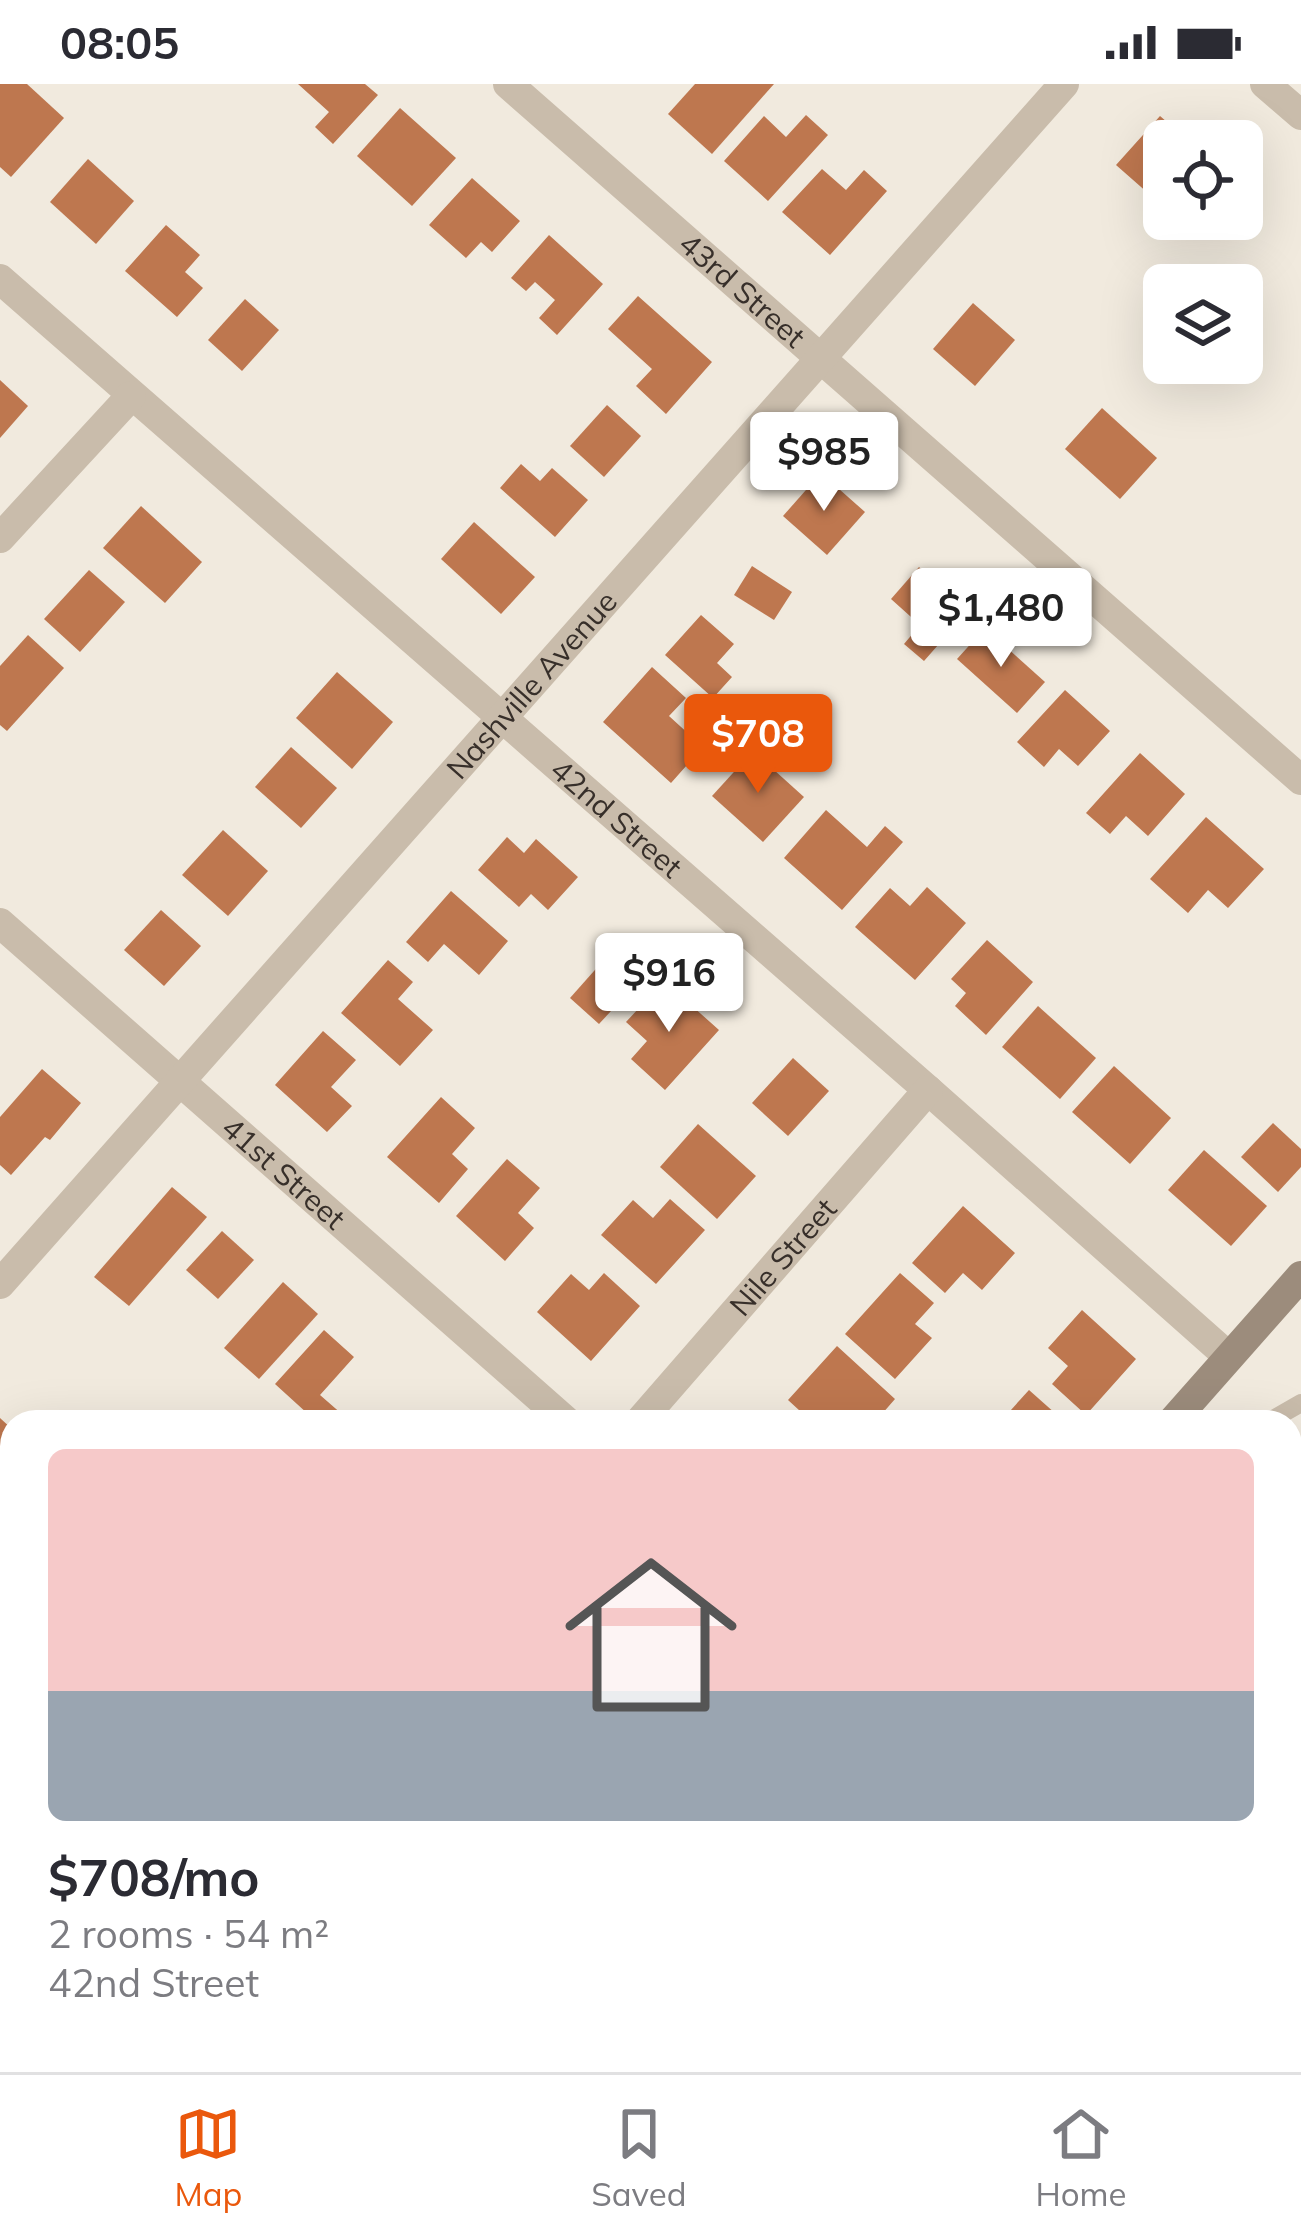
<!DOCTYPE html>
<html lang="en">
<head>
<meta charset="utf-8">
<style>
  body { margin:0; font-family:Mulish,sans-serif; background:#f2f2f3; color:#2b2b33; height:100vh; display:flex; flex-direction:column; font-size:45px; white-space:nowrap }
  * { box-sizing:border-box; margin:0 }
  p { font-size:39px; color:#7c7c81 }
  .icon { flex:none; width:66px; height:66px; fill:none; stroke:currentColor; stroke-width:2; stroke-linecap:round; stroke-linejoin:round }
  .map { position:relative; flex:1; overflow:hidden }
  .side { position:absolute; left:0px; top:1326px; width:1302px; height:663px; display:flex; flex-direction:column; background:#fff; border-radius:36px 36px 0 0; box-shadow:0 12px 48px #0002 }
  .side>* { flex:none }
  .buttons { position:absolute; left:1143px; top:36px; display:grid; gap:24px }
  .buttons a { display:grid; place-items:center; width:120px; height:120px; border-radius:18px; background:#fff; box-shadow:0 12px 48px #0002; font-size:60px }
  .price { position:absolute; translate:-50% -102px; padding:0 27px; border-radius:12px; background:#fff; color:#222; font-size:39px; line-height:78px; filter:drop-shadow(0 3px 6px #0008) }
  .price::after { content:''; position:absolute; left:50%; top:72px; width:36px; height:27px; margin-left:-18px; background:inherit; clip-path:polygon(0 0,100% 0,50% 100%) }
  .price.on { background:#ea580c; color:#fff }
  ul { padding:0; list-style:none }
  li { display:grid; align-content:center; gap:24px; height:636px; padding:0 48px }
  li span { display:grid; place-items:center; height:372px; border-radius:18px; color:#555 }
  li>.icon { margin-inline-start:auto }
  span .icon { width:216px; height:216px; fill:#fffc; stroke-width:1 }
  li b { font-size:51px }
  .status { display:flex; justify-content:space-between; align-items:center; height:84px; padding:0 60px; background:#fff; direction:ltr }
  .status svg { height:33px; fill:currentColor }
  .dock { display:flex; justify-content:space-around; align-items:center; height:168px; border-top:3px solid #e1e1e2; background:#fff; font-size:33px; color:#7c7c81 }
  .dock a { display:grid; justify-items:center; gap:6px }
  .dock .on { color:#ea580c }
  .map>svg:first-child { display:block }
</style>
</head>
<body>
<div class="status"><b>08:05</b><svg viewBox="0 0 49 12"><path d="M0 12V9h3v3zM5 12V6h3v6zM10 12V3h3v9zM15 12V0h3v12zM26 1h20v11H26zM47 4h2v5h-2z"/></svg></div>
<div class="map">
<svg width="1301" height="1988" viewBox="0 0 1301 1988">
  <rect width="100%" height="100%" fill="#f1eade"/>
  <g fill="#be774f">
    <path d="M 0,0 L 27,0 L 64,34 L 11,93 L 0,83 Z"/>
    <path d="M 298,0 L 365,0 L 378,11 L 333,60 L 315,43 L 329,28 Z"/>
    <path d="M 695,0 L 774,0 L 712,70 L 668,30 Z"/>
    <path d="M 400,24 L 456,74 L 412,122 L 357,72 Z"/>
    <path d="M 806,31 L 828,51 L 768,117 L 724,77 L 764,32 L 786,53 Z"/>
    <path d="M 1160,32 L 1189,57 L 1164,57 L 1164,109 L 1157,117 L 1116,81 Z"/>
    <path d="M 88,75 L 134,117 L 96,160 L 50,118 Z"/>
    <path d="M 822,85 L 846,106 L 864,86 L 887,107 L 830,171 L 782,128 Z"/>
    <path d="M 472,94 L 520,137 L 492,168 L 481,158 L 466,174 L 429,141 Z"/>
    <path d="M 166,141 L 200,171 L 185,188 L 203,204 L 177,233 L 125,187 Z"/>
    <path d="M 549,151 L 603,200 L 557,251 L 539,234 L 555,216 L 535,198 L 526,207 L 511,194 Z"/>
    <path d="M 638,212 L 712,278 L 666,330 L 636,302 L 652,285 L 608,245 Z"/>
    <path d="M 245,215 L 279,246 L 242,287 L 208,256 Z"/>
    <path d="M 973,219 L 1015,256 L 975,302 L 933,265 Z"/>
    <path d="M 0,296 L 28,322 L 0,354 Z"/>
    <path d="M 607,321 L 641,352 L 604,393 L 570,362 Z"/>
    <path d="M 1102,324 L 1157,374 L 1120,415 L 1065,365 Z"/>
    <path d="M 521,380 L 540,397 L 552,384 L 588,416 L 555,453 L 500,404 Z"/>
    <path d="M 821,389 L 865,428 L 827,471 L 783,432 Z"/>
    <path d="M 141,422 L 202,478 L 165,519 L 103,464 Z"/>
    <path d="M 474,438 L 535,493 L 501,530 L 441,475 Z"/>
    <path d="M 752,482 L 792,508 L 774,536 L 734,511 Z"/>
    <path d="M 919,483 L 968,527 L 924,577 L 904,560 L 920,541 L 891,515 Z"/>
    <path d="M 89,486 L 125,518 L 80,568 L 44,535 Z"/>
    <path d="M 701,531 L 734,560 L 717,579 L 732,593 L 713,614 L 665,571 Z"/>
    <path d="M 985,544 L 1045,598 L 1017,629 L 957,575 Z"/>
    <path d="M 28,551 L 64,584 L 7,647 L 0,641 L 0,582 Z"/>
    <path d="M 652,583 L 686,614 L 669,632 L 703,663 L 671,699 L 603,638 Z"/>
    <path d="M 337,588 L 393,638 L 352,685 L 296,634 Z"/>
    <path d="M 1065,606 L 1110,647 L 1078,682 L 1059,665 L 1044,683 L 1017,658 Z"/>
    <path d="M 291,663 L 337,704 L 301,744 L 255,703 Z"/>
    <path d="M 753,667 L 804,713 L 763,758 L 712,712 Z"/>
    <path d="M 1140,669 L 1185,710 L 1148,752 L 1126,732 L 1110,750 L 1086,729 Z"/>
    <path d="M 826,726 L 867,763 L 885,742 L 903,758 L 842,826 L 784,774 Z"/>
    <path d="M 1206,733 L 1264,785 L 1228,824 L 1208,806 L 1188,829 L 1150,795 Z"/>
    <path d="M 223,746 L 268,787 L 228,832 L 182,791 Z"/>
    <path d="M 507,753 L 524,769 L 536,755 L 578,793 L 548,826 L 531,810 L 519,823 L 478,786 Z"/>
    <path d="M 927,803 L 966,839 L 915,896 L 855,843 L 890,804 L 910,822 Z"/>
    <path d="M 451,807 L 508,857 L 479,891 L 444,860 L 428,878 L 406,858 Z"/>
    <path d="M 161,826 L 201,862 L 164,902 L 124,866 Z"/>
    <path d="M 987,856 L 1033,898 L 986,951 L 955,922 L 966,909 L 951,895 Z"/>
    <path d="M 618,860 L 648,887 L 599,940 L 570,914 Z"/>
    <path d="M 388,876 L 413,898 L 398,915 L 433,946 L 400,982 L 341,929 Z"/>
    <path d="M 664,897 L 719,946 L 665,1006 L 631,975 L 647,957 L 626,938 Z"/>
    <path d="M 1038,922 L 1096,974 L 1060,1015 L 1002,963 Z"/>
    <path d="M 323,947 L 356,976 L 331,1003 L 352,1022 L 327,1048 L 275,1001 Z"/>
    <path d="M 793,974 L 829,1007 L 788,1052 L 752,1019 Z"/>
    <path d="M 1114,982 L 1171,1034 L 1130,1080 L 1072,1028 Z"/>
    <path d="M 42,985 L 81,1019 L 50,1056 L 45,1053 L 11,1091 L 0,1081 L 0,1033 Z"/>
    <path d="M 441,1013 L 475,1044 L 452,1070 L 468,1085 L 439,1119 L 387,1073 Z"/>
    <path d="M 1273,1039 L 1301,1065 L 1301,1083 L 1278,1108 L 1241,1073 Z"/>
    <path d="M 698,1040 L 756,1092 L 717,1135 L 660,1083 Z"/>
    <path d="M 1204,1066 L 1267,1122 L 1231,1162 L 1168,1106 Z"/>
    <path d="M 507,1075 L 540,1104 L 518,1129 L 534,1144 L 505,1177 L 456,1132 Z"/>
    <path d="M 172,1103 L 207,1133 L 129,1222 L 94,1193 Z"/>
    <path d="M 670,1115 L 705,1146 L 656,1200 L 601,1151 L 633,1116 L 653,1134 Z"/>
    <path d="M 963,1122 L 1015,1169 L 982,1206 L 963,1189 L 945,1209 L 912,1179 Z"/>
    <path d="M 222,1147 L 254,1176 L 218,1215 L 186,1186 Z"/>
    <path d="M 604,1189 L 640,1222 L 591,1277 L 537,1228 L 571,1190 L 589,1206 Z"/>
    <path d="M 900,1189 L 934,1219 L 915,1240 L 932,1254 L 895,1295 L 845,1250 Z"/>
    <path d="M 283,1198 L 318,1230 L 259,1295 L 224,1264 Z"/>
    <path d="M 1082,1226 L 1136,1275 L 1086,1331 L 1052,1300 L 1068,1282 L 1048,1264 Z"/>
    <path d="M 324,1246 L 354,1273 L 320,1311 L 351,1338 L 301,1338 L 308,1330 L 275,1300 Z"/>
    <path d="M 837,1262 L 895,1315 L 875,1338 L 848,1338 L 841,1332 L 836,1338 L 812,1338 L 788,1316 Z"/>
    <path d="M 1029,1306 L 1065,1338 L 1000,1338 Z"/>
    <path d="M 0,1334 L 12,1345 L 12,1408 L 0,1421 Z"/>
    <path d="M 1301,1389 L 1301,1512 L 1290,1495 L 1290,1404 L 1296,1393 Z"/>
    <path d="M 0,1607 L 12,1617 L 12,1632 L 0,1646 Z"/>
    <path d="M 1301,1648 L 1301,1743 L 1290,1733 L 1290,1674 L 1293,1671 L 1290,1668 L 1290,1661 Z"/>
    <path d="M 12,1667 L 12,1706 L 0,1696 L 0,1680 Z"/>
    <path d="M 385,1977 L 420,1977 L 432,1988 L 375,1988 Z"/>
    <path d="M 811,1977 L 855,1977 L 856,1988 L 812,1988 Z"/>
    <path d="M 946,1977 L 989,1977 L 989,1988 L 947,1988 Z"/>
    <path d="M 1045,1977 L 1089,1977 L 1094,1988 L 1045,1988 Z"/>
    <path d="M 1179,1977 L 1222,1977 L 1222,1988 L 1178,1988 Z"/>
  </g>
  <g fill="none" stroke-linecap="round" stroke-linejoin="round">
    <g stroke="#c9bcab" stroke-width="18">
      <path d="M 1268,1338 L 1301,1319"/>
      <path d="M 1290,1576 L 1301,1578"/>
      <path d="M 1290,1898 L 1300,1914 L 1301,1921"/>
      <path d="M 751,1977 L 752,1988"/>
      <path d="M 1286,1988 L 1301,1969"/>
    </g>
    <g stroke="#c9bcab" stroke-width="30">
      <path id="s1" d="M 508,0 L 1301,696"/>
      <path d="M 1265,0 L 1301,31"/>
      <path id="s2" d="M 0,195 L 928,1006 L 1229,1273"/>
      <path d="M 0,454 L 131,312"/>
      <path id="s3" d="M 0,839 L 567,1338"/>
      <path id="s4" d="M 0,1200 L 1064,0"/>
      <path id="s5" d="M 639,1338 L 928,1006"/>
      <path d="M 0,1489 L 12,1499"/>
      <path d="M 564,1977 L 577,1988"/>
    </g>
    <g stroke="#9c8c7c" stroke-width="30">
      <path d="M 1172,1338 L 1301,1192"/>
      <path d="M 597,1988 L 606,1977"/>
    </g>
  </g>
  <g text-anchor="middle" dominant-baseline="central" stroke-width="12" stroke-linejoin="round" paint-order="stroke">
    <g font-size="30" fill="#372f2a" stroke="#f9f4eb">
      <text stroke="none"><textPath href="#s1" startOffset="312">43rd Street</textPath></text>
      <text stroke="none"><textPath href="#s4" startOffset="801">Nashville Avenue</textPath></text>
      <text stroke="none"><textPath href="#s2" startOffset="819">42nd Street</textPath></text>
      <text stroke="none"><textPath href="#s3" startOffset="378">41st Street</textPath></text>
      <text stroke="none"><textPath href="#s5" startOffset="219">Nile Street</textPath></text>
    </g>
  </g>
</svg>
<div class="buttons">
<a><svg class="icon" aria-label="locate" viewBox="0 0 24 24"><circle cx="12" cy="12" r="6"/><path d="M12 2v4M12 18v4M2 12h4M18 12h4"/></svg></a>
<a><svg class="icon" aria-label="layers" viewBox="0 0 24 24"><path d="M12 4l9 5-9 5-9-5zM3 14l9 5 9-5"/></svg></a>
</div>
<b class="price" style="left:824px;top:430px">$985</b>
<b class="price" style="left:1001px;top:586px">$1,480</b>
<b class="price on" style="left:758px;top:712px">$708</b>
<b class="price" style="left:669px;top:951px">$916</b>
<section class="side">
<ul>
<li><span style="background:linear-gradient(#f6c9c9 65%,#9aa5b1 0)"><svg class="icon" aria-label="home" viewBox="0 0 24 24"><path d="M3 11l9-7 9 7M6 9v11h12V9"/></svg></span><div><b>$708/mo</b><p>2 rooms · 54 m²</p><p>42nd Street</p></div></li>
</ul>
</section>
</div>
<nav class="dock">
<a class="on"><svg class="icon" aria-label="map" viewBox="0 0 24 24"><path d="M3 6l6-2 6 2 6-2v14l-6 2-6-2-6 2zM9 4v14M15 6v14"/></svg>Map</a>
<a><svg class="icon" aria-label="saved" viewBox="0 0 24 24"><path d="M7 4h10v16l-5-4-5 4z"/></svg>Saved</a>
<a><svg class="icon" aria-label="home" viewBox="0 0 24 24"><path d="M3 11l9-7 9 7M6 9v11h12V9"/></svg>Home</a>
</nav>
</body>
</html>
